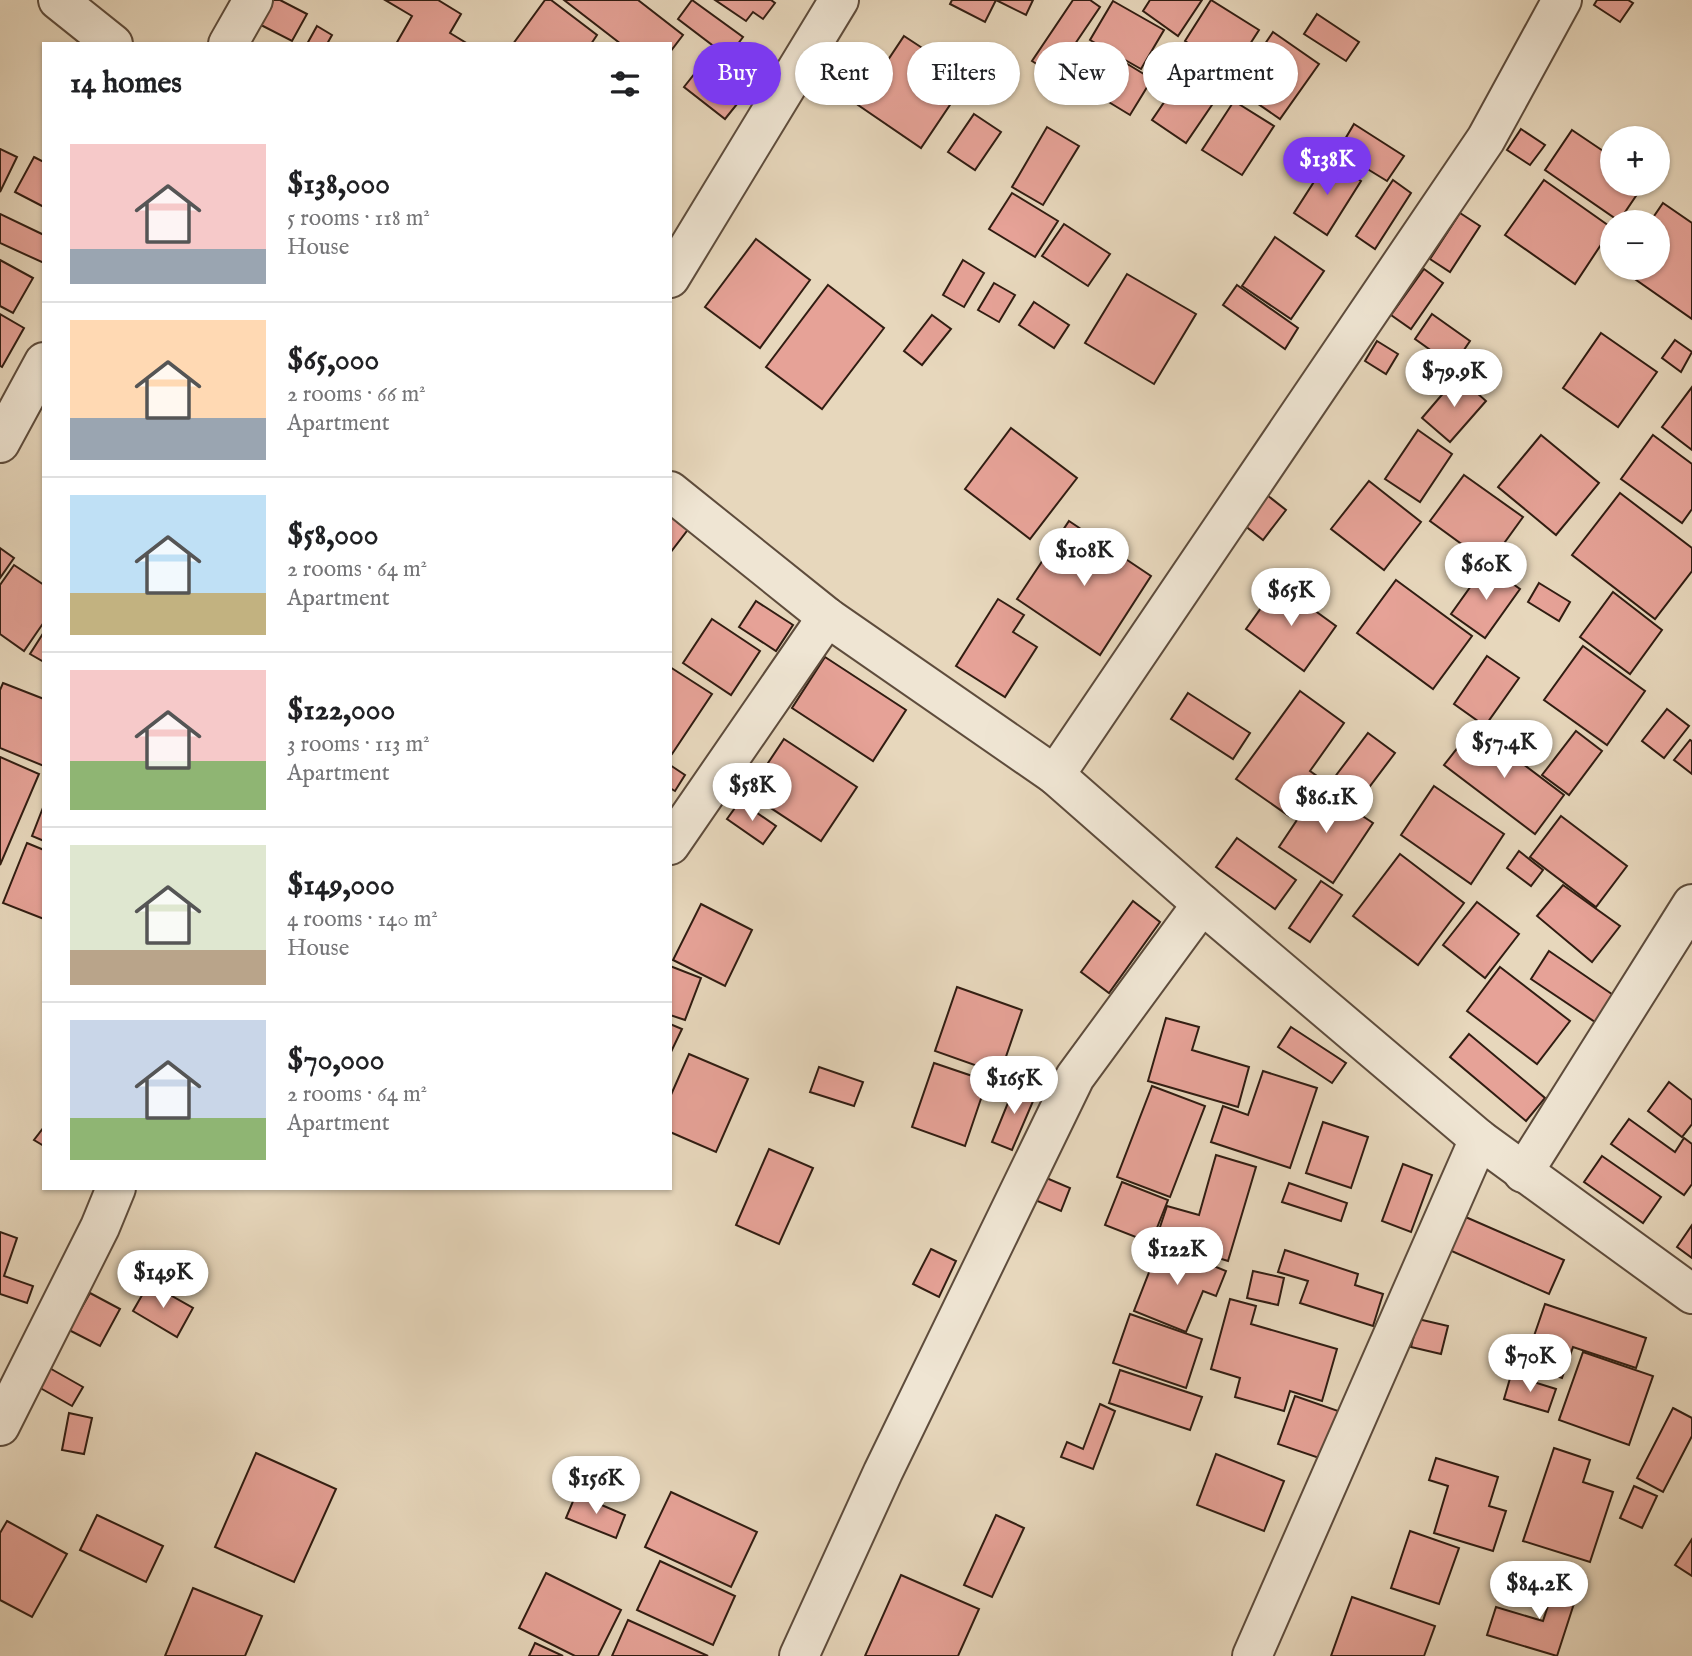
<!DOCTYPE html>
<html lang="en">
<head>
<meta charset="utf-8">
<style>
  body { margin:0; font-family:"IM FELL English",serif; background:#f6f6f6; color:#202124; height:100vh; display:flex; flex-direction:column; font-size:26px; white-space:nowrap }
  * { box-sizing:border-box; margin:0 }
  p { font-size:23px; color:#757577 }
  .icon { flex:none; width:38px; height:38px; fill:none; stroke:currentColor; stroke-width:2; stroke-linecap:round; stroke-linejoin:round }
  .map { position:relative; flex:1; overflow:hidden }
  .panel { position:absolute; left:42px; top:42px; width:630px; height:1148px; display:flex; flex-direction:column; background:#fff; border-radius:0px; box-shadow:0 2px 5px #0004 }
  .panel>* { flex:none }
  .top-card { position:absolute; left:693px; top:42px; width:665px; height:63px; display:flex; gap:14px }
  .fabs { position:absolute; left:1600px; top:126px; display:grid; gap:14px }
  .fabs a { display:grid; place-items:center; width:70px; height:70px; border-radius:50%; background:#fff; box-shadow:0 2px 5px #0004; font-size:35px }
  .price { position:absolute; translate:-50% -60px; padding:0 16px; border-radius:24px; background:#fff; color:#222; font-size:23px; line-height:46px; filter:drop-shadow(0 2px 4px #0008) }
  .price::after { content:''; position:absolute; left:50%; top:42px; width:21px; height:16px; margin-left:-10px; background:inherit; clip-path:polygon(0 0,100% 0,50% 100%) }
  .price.on { background:#7c3aed; color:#fff }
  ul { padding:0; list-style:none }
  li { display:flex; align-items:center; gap:21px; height:175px; padding:0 28px }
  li+li { border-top:2px solid #e0e0e0 }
  li span { display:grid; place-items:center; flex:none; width:196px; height:140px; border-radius:0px; color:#555 }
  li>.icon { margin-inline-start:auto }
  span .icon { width:84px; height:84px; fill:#fffc; stroke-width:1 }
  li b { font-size:30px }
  h2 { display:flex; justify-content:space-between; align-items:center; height:84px; padding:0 28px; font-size:30px }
  .pill { padding:0 24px; border-radius:32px; background:#fff; box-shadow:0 2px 5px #0004; font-size:24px; line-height:63px }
  .pill.on { background:#7c3aed; color:#fff }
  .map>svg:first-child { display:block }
</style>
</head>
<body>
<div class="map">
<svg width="1692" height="1656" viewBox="0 0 1692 1656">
  <rect width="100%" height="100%" fill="#e7d7bc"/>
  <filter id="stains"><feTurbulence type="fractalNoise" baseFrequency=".00286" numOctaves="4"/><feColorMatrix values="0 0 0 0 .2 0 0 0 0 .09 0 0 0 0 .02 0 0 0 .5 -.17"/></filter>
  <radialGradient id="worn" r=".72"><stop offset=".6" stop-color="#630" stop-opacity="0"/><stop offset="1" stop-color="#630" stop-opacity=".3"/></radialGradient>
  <g fill="#e6a297" stroke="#311d12" stroke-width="2">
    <path d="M 272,0 L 280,0 L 307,14 L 292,41 L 259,24 Z"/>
    <path d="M 385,0 L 438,0 L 461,14 L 450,33 L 468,44 L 396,44 L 412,16 Z"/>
    <path d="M 545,0 L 551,0 L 597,35 L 591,44 L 513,44 Z"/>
    <path d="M 564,0 L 638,0 L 683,35 L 670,52 L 670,44 L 621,44 Z"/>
    <path d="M 692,0 L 743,37 L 728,57 L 678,19 Z"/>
    <path d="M 715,0 L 771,0 L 775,3 L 763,19 L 753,12 L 746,21 Z"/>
    <path d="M 952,0 L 996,0 L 985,22 L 950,4 Z"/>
    <path d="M 996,0 L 1033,0 L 1026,15 Z"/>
    <path d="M 1073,0 L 1090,0 L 1100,7 L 1054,75 L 1032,61 Z"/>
    <path d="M 1150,0 L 1202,0 L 1178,36 L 1143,11 Z"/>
    <path d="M 1211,0 L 1259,30 L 1232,72 L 1185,41 Z"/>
    <path d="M 1597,0 L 1628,0 L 1633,3 L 1620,22 L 1594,5 Z"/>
    <path d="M 1113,1 L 1164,30 L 1141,69 L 1090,40 Z"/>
    <path d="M 1317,14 L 1359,42 L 1346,61 L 1304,34 Z"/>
    <path d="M 317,26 L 332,35 L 327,44 L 307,44 Z"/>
    <path d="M 1273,32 L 1319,64 L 1280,119 L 1235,88 Z"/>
    <path d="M 904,36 L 968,78 L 921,148 L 858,105 Z"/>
    <path d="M 1111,54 L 1152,79 L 1130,115 L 1089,90 Z"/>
    <path d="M 703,63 L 720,77 L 730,65 L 754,83 L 725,119 L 684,87 Z"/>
    <path d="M 1182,76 L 1216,99 L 1186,143 L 1152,120 Z"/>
    <path d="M 1234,101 L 1274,126 L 1242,175 L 1202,150 Z"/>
    <path d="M 974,114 L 1001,132 L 975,170 L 948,152 Z"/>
    <path d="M 1354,124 L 1404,156 L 1387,181 L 1338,151 Z"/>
    <path d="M 1047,127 L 1079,146 L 1043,205 L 1012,187 Z"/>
    <path d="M 1521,129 L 1545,145 L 1530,165 L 1507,150 Z"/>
    <path d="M 1572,130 L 1612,157 L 1612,184 L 1644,184 L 1619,221 L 1545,170 Z"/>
    <path d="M 0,149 L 17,157 L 0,192 Z"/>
    <path d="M 34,157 L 44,162 L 44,207 L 15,192 Z"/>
    <path d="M 1328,160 L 1361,181 L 1327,235 L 1294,213 Z"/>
    <path d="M 1393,180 L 1411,193 L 1375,249 L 1356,236 Z"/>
    <path d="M 1544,180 L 1612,228 L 1575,284 L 1505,235 Z"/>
    <path d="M 1012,193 L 1058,221 L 1035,257 L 989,229 Z"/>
    <path d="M 1663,203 L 1692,223 L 1692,319 L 1619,268 L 1657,268 L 1657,222 L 1650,222 Z"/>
    <path d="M 1460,213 L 1480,226 L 1450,272 L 1430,259 Z"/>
    <path d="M 0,214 L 44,235 L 44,263 L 0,243 Z"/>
    <path d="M 1064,224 L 1110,254 L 1088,286 L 1042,256 Z"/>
    <path d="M 1275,237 L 1324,271 L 1291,319 L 1242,286 Z"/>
    <path d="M 756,239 L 810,280 L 760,348 L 705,307 Z"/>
    <path d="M 0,260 L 33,278 L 13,313 L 0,306 Z"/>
    <path d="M 963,260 L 984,273 L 964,307 L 943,295 Z"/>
    <path d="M 1424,269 L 1443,283 L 1411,329 L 1391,315 Z"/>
    <path d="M 1127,274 L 1196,314 L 1154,384 L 1085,343 Z"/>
    <path d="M 994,283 L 1015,295 L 999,322 L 978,310 Z"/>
    <path d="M 828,285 L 884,328 L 822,409 L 766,367 Z"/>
    <path d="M 1237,285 L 1298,328 L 1285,349 L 1223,305 Z"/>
    <path d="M 1034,302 L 1069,325 L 1054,348 L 1019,325 Z"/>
    <path d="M 0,314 L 24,328 L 2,367 L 0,366 Z"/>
    <path d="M 1432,314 L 1470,341 L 1453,366 L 1415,339 Z"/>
    <path d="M 932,315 L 951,329 L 922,365 L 904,351 Z"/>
    <path d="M 1601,333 L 1657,372 L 1618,427 L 1563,388 Z"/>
    <path d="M 1675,340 L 1692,352 L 1681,372 L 1662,358 Z"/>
    <path d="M 1377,341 L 1398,354 L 1386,374 L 1365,361 Z"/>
    <path d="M 1458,376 L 1486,401 L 1450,442 L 1422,418 Z"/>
    <path d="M 1692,387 L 1692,450 L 1662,427 Z"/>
    <path d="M 1011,428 L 1077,478 L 1030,539 L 965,489 Z"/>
    <path d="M 1418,430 L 1452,454 L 1420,502 L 1385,479 Z"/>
    <path d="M 1541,435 L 1599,483 L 1556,535 L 1498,487 Z"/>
    <path d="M 1653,435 L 1692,464 L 1692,509 L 1682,523 L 1621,479 Z"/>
    <path d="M 1464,475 L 1523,517 L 1489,564 L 1430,521 Z"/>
    <path d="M 1369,481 L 1421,522 L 1384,570 L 1331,529 Z"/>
    <path d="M 1620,493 L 1692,548 L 1692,571 L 1655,619 L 1572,555 Z"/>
    <path d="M 1267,495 L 1286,510 L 1263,540 L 1244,525 Z"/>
    <path d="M 670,507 L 693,523 L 670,553 Z"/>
    <path d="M 1069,521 L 1151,576 L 1100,655 L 1017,599 Z"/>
    <path d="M 0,548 L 14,558 L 0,578 Z"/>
    <path d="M 14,565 L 44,585 L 44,622 L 24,651 L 0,634 L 0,585 Z"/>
    <path d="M 1486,565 L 1520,589 L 1485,638 L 1451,614 Z"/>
    <path d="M 1396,580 L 1472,636 L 1433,689 L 1357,633 Z"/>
    <path d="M 1539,583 L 1570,602 L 1559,621 L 1528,602 Z"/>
    <path d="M 1278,584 L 1336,626 L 1304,671 L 1246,629 Z"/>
    <path d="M 1613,592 L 1662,630 L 1630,674 L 1580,637 Z"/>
    <path d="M 998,599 L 1024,615 L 1013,632 L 1037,647 L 1005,697 L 956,666 Z"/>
    <path d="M 756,601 L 793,625 L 776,651 L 739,627 Z"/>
    <path d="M 712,619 L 760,651 L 731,695 L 683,663 Z"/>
    <path d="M 44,632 L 44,662 L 30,654 Z"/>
    <path d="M 1583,646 L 1645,691 L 1607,745 L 1544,700 Z"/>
    <path d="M 1487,656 L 1519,678 L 1485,726 L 1454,704 Z"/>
    <path d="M 825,657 L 906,710 L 873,761 L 792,708 Z"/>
    <path d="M 670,667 L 712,694 L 672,754 L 670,753 Z"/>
    <path d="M 3,683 L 44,699 L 44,766 L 0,748 L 0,690 Z"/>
    <path d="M 1300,691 L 1344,723 L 1310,771 L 1317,776 L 1289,816 L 1236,779 Z"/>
    <path d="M 1188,693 L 1250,733 L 1233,759 L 1171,719 Z"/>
    <path d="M 1667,709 L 1689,726 L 1664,758 L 1642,741 Z"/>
    <path d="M 1474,727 L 1564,795 L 1535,834 L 1444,765 Z"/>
    <path d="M 1576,731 L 1602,751 L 1569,795 L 1542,775 Z"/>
    <path d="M 1368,733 L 1395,753 L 1361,798 L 1334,778 Z"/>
    <path d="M 784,739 L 857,787 L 821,841 L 748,793 Z"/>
    <path d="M 1690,740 L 1692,741 L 1692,774 L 1674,760 Z"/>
    <path d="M 0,757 L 39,774 L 0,865 Z"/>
    <path d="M 670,765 L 685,775 L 675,791 L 670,788 Z"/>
    <path d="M 1434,786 L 1504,834 L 1471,884 L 1401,835 Z"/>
    <path d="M 1319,787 L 1373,823 L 1333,883 L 1279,847 Z"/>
    <path d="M 740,801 L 776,826 L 763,844 L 727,819 Z"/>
    <path d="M 44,805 L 44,841 L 32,836 Z"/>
    <path d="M 1561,816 L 1627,866 L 1596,907 L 1530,857 Z"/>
    <path d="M 1237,838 L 1296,880 L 1275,909 L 1216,867 Z"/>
    <path d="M 27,843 L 44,850 L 44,919 L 3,903 Z"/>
    <path d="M 1519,851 L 1543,870 L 1531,886 L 1507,868 Z"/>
    <path d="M 1400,854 L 1464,903 L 1418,965 L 1353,916 Z"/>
    <path d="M 1321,881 L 1342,895 L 1310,942 L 1289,928 Z"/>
    <path d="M 1563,885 L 1620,926 L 1592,962 L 1537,916 Z"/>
    <path d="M 1133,901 L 1160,922 L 1109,993 L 1081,972 Z"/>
    <path d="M 1477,902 L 1519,934 L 1485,978 L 1443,945 Z"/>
    <path d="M 701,904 L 752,930 L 725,986 L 673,960 Z"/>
    <path d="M 1549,951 L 1619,999 L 1601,1026 L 1531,979 Z"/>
    <path d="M 670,966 L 701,978 L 685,1020 L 670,1015 Z"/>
    <path d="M 1500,967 L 1570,1021 L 1537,1064 L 1467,1011 Z"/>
    <path d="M 957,987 L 1022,1010 L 1000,1074 L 935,1051 Z"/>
    <path d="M 1166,1018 L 1199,1027 L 1192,1050 L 1249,1067 L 1238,1107 L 1148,1081 Z"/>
    <path d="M 670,1024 L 682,1029 L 670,1054 Z"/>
    <path d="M 1291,1027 L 1346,1063 L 1332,1083 L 1278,1047 Z"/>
    <path d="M 1469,1034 L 1545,1098 L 1526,1121 L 1450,1057 Z"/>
    <path d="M 689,1054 L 748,1079 L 716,1152 L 670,1132 L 670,1097 Z"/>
    <path d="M 934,1063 L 987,1081 L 965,1146 L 912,1127 Z"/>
    <path d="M 819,1067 L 863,1082 L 854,1106 L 810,1092 Z"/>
    <path d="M 1263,1071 L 1317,1088 L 1290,1168 L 1211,1142 L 1223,1106 L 1248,1115 Z"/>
    <path d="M 1669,1082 L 1692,1100 L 1692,1124 L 1682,1137 L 1648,1111 Z"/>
    <path d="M 1016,1083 L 1037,1092 L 1012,1150 L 992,1142 Z"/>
    <path d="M 1152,1086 L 1205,1106 L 1170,1197 L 1117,1177 Z"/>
    <path d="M 1629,1119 L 1675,1152 L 1684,1138 L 1692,1144 L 1692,1184 L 1684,1195 L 1611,1144 Z"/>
    <path d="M 1323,1122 L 1368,1137 L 1351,1188 L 1306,1173 Z"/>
    <path d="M 44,1127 L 44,1146 L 34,1140 Z"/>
    <path d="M 769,1149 L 813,1168 L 779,1244 L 736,1225 Z"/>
    <path d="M 1216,1155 L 1256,1167 L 1228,1261 L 1156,1239 L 1167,1206 L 1199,1215 Z"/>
    <path d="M 1602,1156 L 1661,1197 L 1643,1223 L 1584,1182 Z"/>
    <path d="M 1403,1164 L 1432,1175 L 1411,1232 L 1382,1221 Z"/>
    <path d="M 1044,1177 L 1070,1188 L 1061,1211 L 1035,1200 Z"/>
    <path d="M 1122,1182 L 1168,1200 L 1151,1243 L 1105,1225 Z"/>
    <path d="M 1289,1183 L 1347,1203 L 1341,1221 L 1282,1202 Z"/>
    <path d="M 1461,1215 L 1564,1260 L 1549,1294 L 1447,1249 Z"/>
    <path d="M 1692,1225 L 1692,1258 L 1677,1247 Z"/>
    <path d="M 0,1232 L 17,1238 L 4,1276 L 33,1286 L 27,1303 L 0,1294 Z"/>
    <path d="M 1160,1244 L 1226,1271 L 1216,1296 L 1203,1291 L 1186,1332 L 1134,1311 Z"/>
    <path d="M 931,1249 L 956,1261 L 939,1297 L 913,1284 Z"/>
    <path d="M 1285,1250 L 1358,1274 L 1355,1285 L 1383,1294 L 1373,1326 L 1300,1303 L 1308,1281 L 1278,1272 Z"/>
    <path d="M 1253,1271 L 1284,1278 L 1278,1305 L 1247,1298 Z"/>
    <path d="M 149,1283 L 193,1308 L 177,1337 L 133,1311 Z"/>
    <path d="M 90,1293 L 120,1309 L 100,1346 L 69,1330 Z"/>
    <path d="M 1230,1299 L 1256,1306 L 1251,1324 L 1337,1349 L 1322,1401 L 1290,1391 L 1284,1411 L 1235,1397 L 1240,1378 L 1211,1369 Z"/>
    <path d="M 1545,1304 L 1646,1338 L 1636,1368 L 1573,1347 L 1562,1378 L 1524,1365 Z"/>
    <path d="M 1130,1314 L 1202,1339 L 1186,1388 L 1113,1363 Z"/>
    <path d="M 1418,1319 L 1448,1326 L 1441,1354 L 1411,1347 Z"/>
    <path d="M 1583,1352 L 1653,1376 L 1629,1445 L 1559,1420 Z"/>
    <path d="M 46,1366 L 83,1387 L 72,1406 L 35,1385 Z"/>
    <path d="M 1120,1370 L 1202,1397 L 1190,1430 L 1109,1403 Z"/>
    <path d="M 1511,1375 L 1556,1389 L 1548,1412 L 1504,1399 Z"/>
    <path d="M 1295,1396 L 1344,1413 L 1328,1461 L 1278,1444 Z"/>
    <path d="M 1100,1404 L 1115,1411 L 1093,1469 L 1061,1457 L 1067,1442 L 1083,1449 Z"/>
    <path d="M 1673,1408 L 1692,1418 L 1692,1436 L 1663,1492 L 1637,1478 Z"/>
    <path d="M 69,1413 L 92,1418 L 84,1454 L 62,1450 Z"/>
    <path d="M 1554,1448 L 1590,1460 L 1583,1482 L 1613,1492 L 1590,1562 L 1523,1541 Z"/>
    <path d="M 256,1453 L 336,1489 L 294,1582 L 215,1547 Z"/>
    <path d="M 1216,1454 L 1284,1481 L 1264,1531 L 1197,1505 Z"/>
    <path d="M 1436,1458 L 1498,1477 L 1489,1506 L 1506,1511 L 1493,1551 L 1434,1533 L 1448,1486 L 1429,1480 Z"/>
    <path d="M 1634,1486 L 1657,1496 L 1642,1528 L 1620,1518 Z"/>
    <path d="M 671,1492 L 757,1532 L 731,1587 L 645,1547 Z"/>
    <path d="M 576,1494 L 625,1515 L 616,1538 L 566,1518 Z"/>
    <path d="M 97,1515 L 163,1546 L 146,1582 L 80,1550 Z"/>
    <path d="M 996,1515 L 1024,1528 L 992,1597 L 964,1585 Z"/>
    <path d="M 7,1521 L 67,1554 L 32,1617 L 0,1600 L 0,1533 Z"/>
    <path d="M 1410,1531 L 1459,1548 L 1439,1604 L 1391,1588 Z"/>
    <path d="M 1692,1539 L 1692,1576 L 1675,1565 Z"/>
    <path d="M 660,1561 L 735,1596 L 713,1645 L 637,1610 Z"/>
    <path d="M 546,1573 L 621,1610 L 598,1656 L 575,1656 L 519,1628 Z"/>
    <path d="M 901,1575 L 979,1609 L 958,1656 L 865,1656 Z"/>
    <path d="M 1558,1575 L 1581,1582 L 1557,1656 L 1487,1635 L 1496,1607 L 1543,1621 Z"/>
    <path d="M 193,1588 L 262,1616 L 245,1656 L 165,1656 Z"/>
    <path d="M 1352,1597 L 1435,1626 L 1424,1656 L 1331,1656 Z"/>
    <path d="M 628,1620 L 708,1656 L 612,1656 Z"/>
    <path d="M 535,1643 L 563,1656 L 529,1656 Z"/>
  </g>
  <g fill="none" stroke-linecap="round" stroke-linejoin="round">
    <defs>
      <g id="minor">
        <path d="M 58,0 L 113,44"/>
        <path d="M 228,44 L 253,0"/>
        <path d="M 670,278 L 839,0"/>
        <path d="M 0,443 L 44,362"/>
        <path d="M 670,491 L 827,617 L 1055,775 L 1202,904 L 1479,1139 L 1692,1294"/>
        <path d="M 1055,775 L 1486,139 L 1562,0"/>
        <path d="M 670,845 L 827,617"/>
        <path d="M 1523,1173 L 1692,904"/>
        <path d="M 0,1426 L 100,1227 L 116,1188"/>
        <path d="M 799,1656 L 883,1472 L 1075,1077 L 1202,904"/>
        <path d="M 1252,1656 L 1479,1139"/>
      </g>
    </defs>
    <use href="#minor" stroke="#5e4c3c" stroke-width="42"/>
    <use href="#minor" stroke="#efe5d3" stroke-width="38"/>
  </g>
  <rect width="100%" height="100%" filter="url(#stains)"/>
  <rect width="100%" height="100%" fill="url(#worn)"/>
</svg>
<div class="fabs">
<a>+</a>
<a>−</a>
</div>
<b class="price on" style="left:1327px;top:197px">$138K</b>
<b class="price" style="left:1454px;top:409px">$79.9K</b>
<b class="price" style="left:1084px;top:588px">$108K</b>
<b class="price" style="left:1486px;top:602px">$60K</b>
<b class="price" style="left:1291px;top:628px">$65K</b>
<b class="price" style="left:1504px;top:780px">$57.4K</b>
<b class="price" style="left:752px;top:823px">$58K</b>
<b class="price" style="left:1326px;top:835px">$86.1K</b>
<b class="price" style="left:1014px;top:1116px">$165K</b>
<b class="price" style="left:1177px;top:1287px">$122K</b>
<b class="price" style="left:163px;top:1310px">$149K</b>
<b class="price" style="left:1530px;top:1394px">$70K</b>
<b class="price" style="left:596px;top:1516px">$156K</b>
<b class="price" style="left:1539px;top:1621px">$84.2K</b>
<div class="top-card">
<a class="pill on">Buy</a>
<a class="pill">Rent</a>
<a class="pill">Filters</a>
<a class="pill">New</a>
<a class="pill">Apartment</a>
</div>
<section class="panel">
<h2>14 homes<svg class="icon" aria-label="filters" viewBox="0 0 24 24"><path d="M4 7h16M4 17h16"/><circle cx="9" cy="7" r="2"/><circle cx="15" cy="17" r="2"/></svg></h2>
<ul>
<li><span style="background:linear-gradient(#f6c9c9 75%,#9aa5b1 0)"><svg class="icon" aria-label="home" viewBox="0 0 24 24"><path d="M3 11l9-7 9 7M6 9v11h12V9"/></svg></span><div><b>$138,000</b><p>5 rooms · 118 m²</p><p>House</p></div></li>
<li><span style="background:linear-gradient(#ffd9b3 70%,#9aa5b1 0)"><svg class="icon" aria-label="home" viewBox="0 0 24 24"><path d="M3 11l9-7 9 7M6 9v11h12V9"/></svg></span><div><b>$65,000</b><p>2 rooms · 66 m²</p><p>Apartment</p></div></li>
<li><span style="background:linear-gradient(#bfe0f5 70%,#c2b280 0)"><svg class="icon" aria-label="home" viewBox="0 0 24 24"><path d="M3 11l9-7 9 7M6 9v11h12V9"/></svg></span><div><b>$58,000</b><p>2 rooms · 64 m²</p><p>Apartment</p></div></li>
<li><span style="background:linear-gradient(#f6c9c9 65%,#8fb573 0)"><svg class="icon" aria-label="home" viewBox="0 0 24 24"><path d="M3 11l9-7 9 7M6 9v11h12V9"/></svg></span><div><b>$122,000</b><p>3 rooms · 113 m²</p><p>Apartment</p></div></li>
<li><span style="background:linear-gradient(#dfe7d0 75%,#b9a48a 0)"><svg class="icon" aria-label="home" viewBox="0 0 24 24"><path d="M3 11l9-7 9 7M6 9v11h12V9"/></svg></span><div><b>$149,000</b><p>4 rooms · 140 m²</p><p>House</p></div></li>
<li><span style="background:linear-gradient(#c9d6e8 70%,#8fb573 0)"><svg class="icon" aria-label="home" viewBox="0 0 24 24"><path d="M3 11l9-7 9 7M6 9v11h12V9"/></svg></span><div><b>$70,000</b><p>2 rooms · 64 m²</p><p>Apartment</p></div></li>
</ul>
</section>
</div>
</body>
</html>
